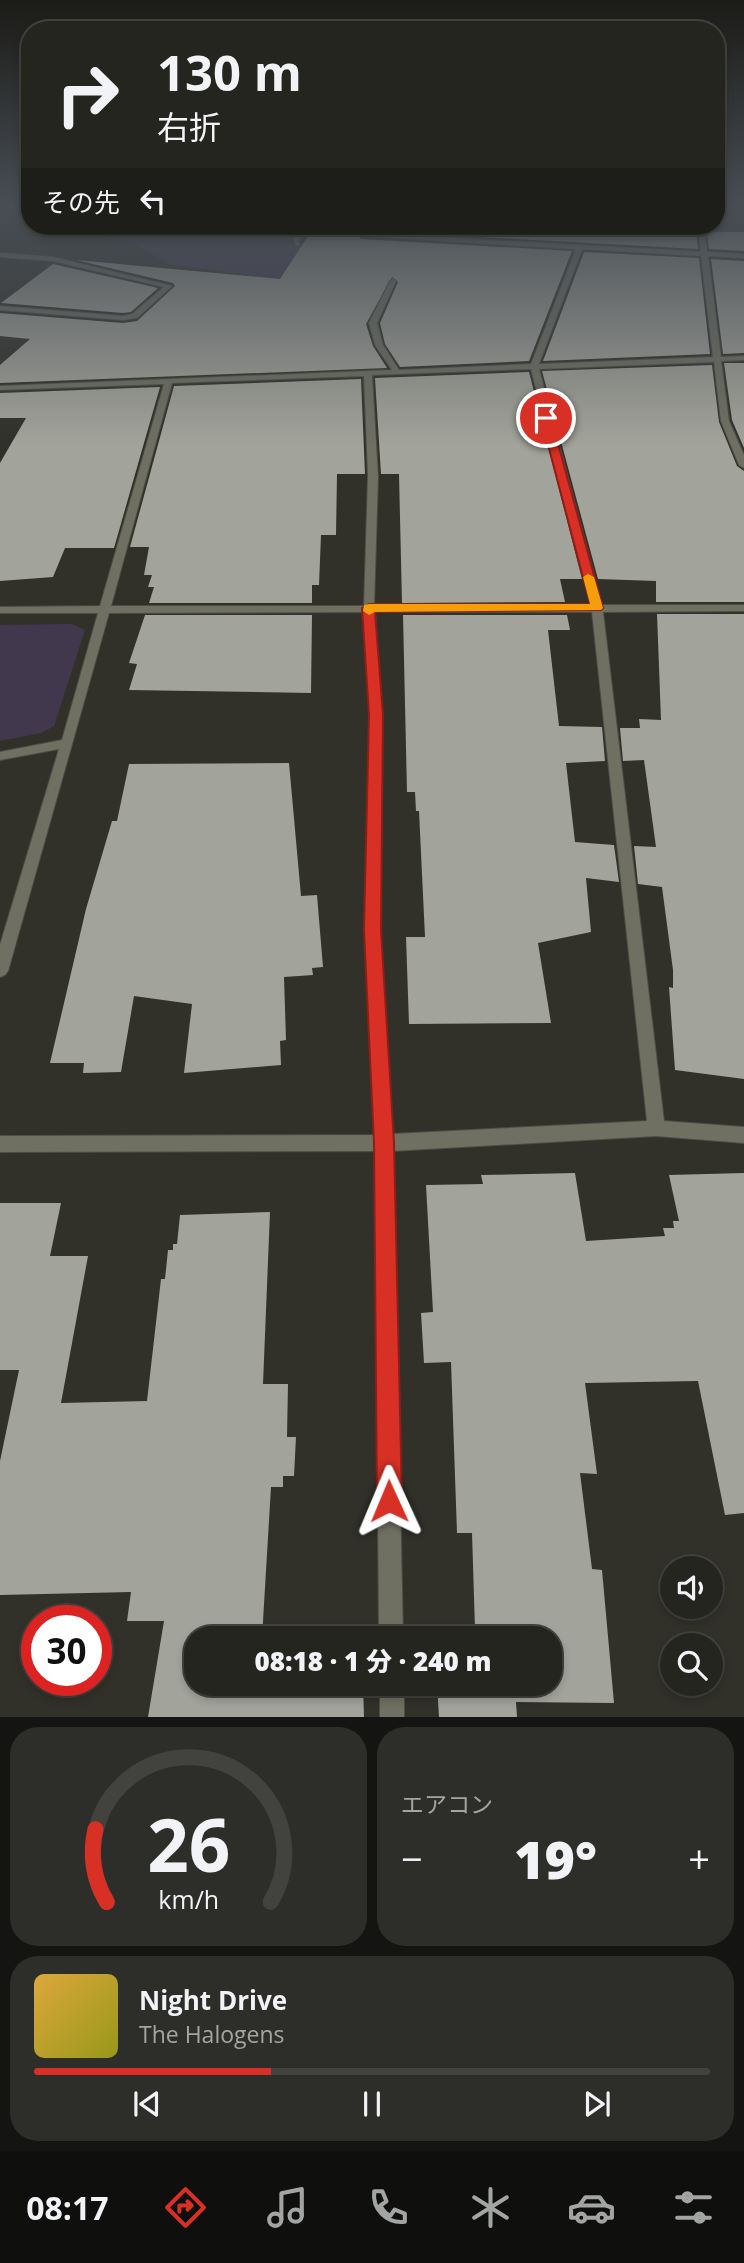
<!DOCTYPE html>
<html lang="ja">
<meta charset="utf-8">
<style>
body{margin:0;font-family:"Open Sans","Noto Sans JP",sans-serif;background:#2d2d29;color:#f1f3f6;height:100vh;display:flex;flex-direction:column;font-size:26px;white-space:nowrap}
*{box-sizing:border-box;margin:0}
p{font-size:23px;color:#a3a5a5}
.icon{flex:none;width:38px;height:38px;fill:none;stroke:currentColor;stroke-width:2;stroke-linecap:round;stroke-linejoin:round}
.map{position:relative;height:1717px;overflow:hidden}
.panel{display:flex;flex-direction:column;gap:10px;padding:10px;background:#141412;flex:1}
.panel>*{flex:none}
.banner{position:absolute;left:21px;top:21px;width:704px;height:214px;border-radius:28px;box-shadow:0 4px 10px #0003,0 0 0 2px #42423e;background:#252520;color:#f1f3f6;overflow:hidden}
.buttons{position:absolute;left:660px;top:1556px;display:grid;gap:14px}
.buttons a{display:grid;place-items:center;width:63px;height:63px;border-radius:50%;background:#252520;box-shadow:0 4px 10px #0003,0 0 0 2px #42423e;font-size:35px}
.speed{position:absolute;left:21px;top:1605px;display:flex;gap:14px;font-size:35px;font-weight:700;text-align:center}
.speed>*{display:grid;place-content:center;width:91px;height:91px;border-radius:50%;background:#252520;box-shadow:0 4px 10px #0003,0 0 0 2px #42423e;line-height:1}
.speed .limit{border:10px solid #d22;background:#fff;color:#111}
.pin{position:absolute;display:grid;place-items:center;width:60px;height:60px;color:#fff;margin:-30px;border:4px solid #fff;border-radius:50%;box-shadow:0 2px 7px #0007}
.me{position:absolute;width:77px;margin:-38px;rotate:359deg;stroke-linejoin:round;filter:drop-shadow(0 0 5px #0008)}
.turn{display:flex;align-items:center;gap:24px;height:147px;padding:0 21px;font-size:32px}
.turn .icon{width:91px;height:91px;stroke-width:2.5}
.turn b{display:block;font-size:49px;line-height:60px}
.then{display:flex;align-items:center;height:66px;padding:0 21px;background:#0003;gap:14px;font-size:26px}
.big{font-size:52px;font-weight:800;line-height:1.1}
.panel .tile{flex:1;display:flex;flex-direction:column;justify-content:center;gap:10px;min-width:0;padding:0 24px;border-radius:28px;background:#2d2d29}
.panel .dial{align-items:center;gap:0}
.dial svg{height:182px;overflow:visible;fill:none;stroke:#42423e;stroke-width:7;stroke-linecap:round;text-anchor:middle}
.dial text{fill:#f1f3f6;stroke:none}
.song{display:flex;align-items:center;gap:21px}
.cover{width:84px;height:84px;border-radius:10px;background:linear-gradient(135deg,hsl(40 70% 55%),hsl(60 70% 35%))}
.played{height:7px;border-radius:4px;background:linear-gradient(90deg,#d93025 35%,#42423e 35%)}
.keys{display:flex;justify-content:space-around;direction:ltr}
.heat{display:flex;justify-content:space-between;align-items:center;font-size:38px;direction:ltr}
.panel .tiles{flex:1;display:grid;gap:10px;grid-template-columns:1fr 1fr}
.tile:last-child{grid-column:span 2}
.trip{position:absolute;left:184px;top:1626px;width:378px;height:70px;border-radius:28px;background:#252520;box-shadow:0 4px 10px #0003,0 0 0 2px #42423e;font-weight:800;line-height:70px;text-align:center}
.tab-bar{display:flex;height:112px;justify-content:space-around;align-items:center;background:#0f0f0d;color:#a3a5a5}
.tab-bar .icon{width:49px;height:49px}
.tab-bar .on{color:#d93025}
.tab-bar b{font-size:32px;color:#f1f3f6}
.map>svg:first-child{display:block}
.green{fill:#41384d}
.building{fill:#a2a39a}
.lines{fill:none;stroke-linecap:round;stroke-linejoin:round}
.street-casing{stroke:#4d4d46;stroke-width:2}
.street{fill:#6f7061;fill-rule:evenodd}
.route{fill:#d93025;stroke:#8d1f18;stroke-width:2}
.slow{fill:#f59e0b}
</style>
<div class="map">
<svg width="744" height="1717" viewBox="0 0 744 1717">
<rect width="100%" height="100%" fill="#31312a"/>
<!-- green -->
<path class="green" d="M80,226H306L290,242L299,246L304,262L299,278L250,292L248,275L168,264L135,243L69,231Z
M72,624L85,630L54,726L41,733L0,741V625Z"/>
<!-- building -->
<path class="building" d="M326,226H362L359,235L361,239L572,251L529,361L400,367L385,344L380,323L398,282L392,277L366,324L373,346L387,368L0,383V365L30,339L0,336V313L123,323L137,321L175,286L173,283L76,260L280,279L308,236L321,234Z
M374,226H629L631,229L696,231L698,249L371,231Z
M707,232H744V251L709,249Z
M584,252L699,258L710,354L543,361Z
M711,259L744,261V353L723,354Z
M53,264L158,288L131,312L123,313L1,303Z
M724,363H744V448L732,420Z
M712,365L719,422L737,466L744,471V602H656V581L598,579L542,371Z
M529,372L582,579H560L565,602L402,603L399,474H381L375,378Z
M361,379L365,474H337L336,535H321L319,585H312V603H149L154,587H148L152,575H144L149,547H130L174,386Z
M160,387L114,548H65L53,577L0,581V463L26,418H0V393Z
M657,614H744V1079L675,1070L669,987L673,988V970L662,887L638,884L634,846L656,847L644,760L623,761L620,728H640L639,719L661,720Z
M145,615H312L311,693L129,690L137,664L129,663Z
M403,615H567L570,630H548L559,726L602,727L605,761L566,763L575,842L614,845L619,882L586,878L591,932L538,943L551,1023L409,1024L406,937H425L419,811H416L415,792H407Z
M289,763L301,896L317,895L323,967L312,968L313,975L284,977L286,1040L280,1041L281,1065L184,1073L192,1004L134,996L121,1072L83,1073L84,1063H50L86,909L112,821H117L129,764Z
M575,1173L586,1241L665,1236L663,1228H674L673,1221H679L669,1175L744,1173V1513L725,1515L698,1381L585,1383L597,1474L580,1473L592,1569L602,1570L614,1703L516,1702L517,1717H439L437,1684H550V1638H434V1630L475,1629L472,1533H457L451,1362L424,1363L421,1313L433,1312L426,1185L483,1184L481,1175Z
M0,1203H61L50,1256H88L61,1403L147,1401L161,1279H165L168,1250H173V1244H177L180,1215L270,1212L263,1384H288L287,1437H296L294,1476H283V1487H271L262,1638H196V1684H363L364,1717H148L164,1621H127L131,1592L0,1595V1461L19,1370H0Z"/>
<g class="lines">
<!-- street casing -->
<g class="street-casing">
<path id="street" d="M310,226H317L298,240L300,245H296L293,239Z
M365,226H371L367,233L701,252L698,226H704L707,252L744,254V258L708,256L721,357L744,356V360L721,361L729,421L744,455V468L739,465L721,421L714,362L539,369L602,605H744V611L603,612L664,1121L744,1127V1143L656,1136L393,1151L403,1638H379L375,1151L0,1152V1136L375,1135L365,930L370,715L364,612L109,613L8,971L5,975L0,977V945L59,749L0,760V752L62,740L98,613H0V607L100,606L164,384L0,390V386L392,370L375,345L369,323L390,281L393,279L396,281L377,323L383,345L399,370L531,364L576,249L361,236ZM582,249L701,256L713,357L539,364ZM531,369L591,605L374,606L378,476L372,375ZM364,376L368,476L364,606H111L172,383ZM375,612H592L647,1121L392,1134L379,930L382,715Z
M0,253L53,257L172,286L137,318L123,320L0,310V306L123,316L132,314L164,287L53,261L0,257Z
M380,1684H404V1717H380Z"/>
</g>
<!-- street -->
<use href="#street" class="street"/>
</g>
<!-- sky -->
<linearGradient id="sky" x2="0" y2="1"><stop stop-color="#1b1b17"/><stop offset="0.46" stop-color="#484e55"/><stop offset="1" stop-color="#484e55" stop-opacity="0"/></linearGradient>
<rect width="744" height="445" fill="url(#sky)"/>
<!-- route -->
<path class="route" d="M546,415L551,418L603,608L601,610L375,612L383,715L381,930L394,1143L402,1501L398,1510L389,1513L380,1510L377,1501L374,1143L364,930L369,715L362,608L369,604H590L541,418Z"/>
<!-- slow -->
<path class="slow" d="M588,574L594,577L603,608L601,610L375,612L369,615L363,611L364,605L369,604H590L583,577Z"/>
</svg>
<div class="buttons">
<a><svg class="icon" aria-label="sound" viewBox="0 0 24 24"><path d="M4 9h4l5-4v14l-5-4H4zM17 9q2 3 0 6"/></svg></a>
<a><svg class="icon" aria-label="search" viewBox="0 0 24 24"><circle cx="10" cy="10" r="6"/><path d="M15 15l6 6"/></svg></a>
</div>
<div class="speed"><div class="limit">30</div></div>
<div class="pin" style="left:546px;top:418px;background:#d93025"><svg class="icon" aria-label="arrive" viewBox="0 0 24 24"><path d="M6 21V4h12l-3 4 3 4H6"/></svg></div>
<svg class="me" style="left:389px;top:1501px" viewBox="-20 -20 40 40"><path d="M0-17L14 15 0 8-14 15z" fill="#d93025" stroke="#fff" stroke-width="4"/></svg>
<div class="trip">08:18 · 1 分 · 240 m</div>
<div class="banner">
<div class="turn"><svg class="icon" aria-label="right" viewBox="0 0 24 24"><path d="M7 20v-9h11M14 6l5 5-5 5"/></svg><div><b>130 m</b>右折</div></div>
<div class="then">その先<svg class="icon" aria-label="left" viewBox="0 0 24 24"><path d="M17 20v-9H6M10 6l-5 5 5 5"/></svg></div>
</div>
</div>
<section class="panel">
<div class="tiles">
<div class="tile dial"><svg viewBox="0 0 100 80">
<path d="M14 69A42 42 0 1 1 86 69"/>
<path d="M14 69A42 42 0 0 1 9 37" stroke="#d93025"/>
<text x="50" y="56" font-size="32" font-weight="700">26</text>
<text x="50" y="72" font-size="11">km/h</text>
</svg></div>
<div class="tile"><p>エアコン</p>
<div class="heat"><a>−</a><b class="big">19°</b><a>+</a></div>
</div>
<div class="tile">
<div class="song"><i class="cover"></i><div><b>Night Drive</b><p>The Halogens</p></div></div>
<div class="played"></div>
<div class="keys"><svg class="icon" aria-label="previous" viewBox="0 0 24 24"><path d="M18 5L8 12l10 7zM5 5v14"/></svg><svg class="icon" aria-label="pause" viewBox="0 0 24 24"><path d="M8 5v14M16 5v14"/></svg><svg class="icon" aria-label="next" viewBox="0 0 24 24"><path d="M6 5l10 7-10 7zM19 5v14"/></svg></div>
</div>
</div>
</section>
<nav class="tab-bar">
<b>08:17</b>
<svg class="icon on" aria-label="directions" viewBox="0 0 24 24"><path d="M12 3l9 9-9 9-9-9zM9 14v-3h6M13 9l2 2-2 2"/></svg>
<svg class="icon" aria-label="music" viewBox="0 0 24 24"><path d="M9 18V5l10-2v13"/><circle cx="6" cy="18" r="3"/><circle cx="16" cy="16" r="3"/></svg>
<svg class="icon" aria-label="phone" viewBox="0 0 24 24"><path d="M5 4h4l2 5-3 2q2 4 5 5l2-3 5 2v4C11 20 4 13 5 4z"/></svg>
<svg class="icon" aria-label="climate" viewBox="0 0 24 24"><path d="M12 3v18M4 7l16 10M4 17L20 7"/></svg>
<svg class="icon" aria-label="car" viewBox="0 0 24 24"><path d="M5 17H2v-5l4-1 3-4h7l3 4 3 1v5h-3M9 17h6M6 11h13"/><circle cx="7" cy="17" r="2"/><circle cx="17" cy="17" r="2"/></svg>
<svg class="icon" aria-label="filters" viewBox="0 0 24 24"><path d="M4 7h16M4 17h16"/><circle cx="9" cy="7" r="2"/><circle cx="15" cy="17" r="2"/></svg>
</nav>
